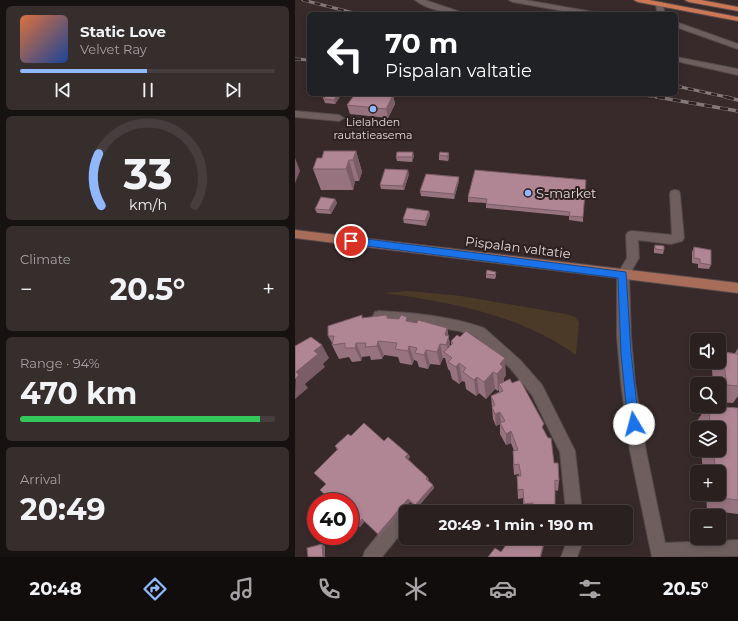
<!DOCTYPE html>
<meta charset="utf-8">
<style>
body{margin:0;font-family:Montserrat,sans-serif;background:#362d2d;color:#f1f3f6;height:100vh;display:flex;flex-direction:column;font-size:15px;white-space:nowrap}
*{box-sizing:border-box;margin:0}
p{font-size:13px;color:#a5a3a5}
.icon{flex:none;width:22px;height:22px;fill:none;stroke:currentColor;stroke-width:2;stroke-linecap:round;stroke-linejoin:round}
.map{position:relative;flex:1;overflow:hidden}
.panel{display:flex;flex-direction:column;gap:6px;padding:6px;background:#171212;width:295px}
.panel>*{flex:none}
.hud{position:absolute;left:12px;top:12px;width:371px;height:84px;border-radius:6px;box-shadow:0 2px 6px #0003,0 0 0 1px #463e3e;background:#202124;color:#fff;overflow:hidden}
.buttons{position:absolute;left:395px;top:333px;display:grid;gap:8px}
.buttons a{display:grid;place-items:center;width:36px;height:36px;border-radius:6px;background:#2a2020;box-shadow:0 2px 6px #0003,0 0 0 1px #463e3e;font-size:20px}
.speed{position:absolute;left:12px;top:493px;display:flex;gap:8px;font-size:20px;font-weight:700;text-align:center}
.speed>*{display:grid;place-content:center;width:52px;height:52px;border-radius:50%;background:#2a2020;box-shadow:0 2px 6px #0003,0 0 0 1px #463e3e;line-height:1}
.speed .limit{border:6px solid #d22;background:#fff;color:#111}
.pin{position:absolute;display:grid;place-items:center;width:34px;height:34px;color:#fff;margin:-17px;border:2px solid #fff;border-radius:50%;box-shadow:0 1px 4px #0007}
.me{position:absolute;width:44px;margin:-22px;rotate:352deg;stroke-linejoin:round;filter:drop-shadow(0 0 3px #0008)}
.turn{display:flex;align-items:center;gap:14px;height:84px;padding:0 12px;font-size:18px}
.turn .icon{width:52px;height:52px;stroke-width:2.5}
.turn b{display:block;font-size:28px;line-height:34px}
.big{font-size:30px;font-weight:700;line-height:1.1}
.panel .widget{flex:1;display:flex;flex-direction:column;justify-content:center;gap:6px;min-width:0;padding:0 14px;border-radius:6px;background:#362d2d}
.panel .dial{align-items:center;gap:0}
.dial svg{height:104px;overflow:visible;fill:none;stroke:#463e3e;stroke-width:7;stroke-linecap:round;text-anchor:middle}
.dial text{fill:#f1f3f6;stroke:none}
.song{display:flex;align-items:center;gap:12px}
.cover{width:48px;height:48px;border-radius:6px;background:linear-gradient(135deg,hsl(20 70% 55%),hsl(220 70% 35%))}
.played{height:4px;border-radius:2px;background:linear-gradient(90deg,#90b8fd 50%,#463e3e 50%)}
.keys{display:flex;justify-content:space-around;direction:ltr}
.heat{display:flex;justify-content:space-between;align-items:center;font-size:22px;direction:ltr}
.charge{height:6px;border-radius:3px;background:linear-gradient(90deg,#34c759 94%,#463e3e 0)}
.trip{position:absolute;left:104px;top:505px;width:234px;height:40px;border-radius:6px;background:#2a2020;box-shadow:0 2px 6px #0003,0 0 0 1px #463e3e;font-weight:700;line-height:40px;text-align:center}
.tabs{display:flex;height:64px;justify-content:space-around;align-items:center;background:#110d0d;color:#a5a3a5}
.tabs .icon{width:28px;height:28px}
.tabs .current{color:#90b8fd}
.tabs b{font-size:18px;color:#f1f3f6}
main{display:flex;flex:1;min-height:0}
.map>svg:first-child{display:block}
.green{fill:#4c3a28}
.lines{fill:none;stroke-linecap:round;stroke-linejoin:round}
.minor-casing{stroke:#55494a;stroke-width:2}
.major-casing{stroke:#55494a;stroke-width:2}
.highway-casing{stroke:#55494a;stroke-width:2}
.minor{fill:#6e5e5e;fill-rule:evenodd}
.major{fill:#a86d58;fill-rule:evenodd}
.highway{fill:#ce7754;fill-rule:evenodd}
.rail-far1-casing{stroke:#847878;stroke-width:3}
.rail-casing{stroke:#847878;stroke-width:3.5}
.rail-far1{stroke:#2e2020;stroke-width:2;stroke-dasharray:6;stroke-linecap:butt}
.rail{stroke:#2e2020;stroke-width:2.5;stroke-dasharray:8;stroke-linecap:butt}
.wall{fill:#97727f}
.shaded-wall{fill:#7b5d68}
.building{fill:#b08594;stroke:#7b5d68}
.route{fill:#1a73e8;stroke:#114b97}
.poi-dot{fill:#90b8fd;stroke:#2e2020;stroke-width:1.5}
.labels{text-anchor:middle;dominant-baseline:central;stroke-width:4;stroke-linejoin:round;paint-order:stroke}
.far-poi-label{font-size:11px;fill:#e0d7d6;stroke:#2e2020}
.poi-label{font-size:13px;fill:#e0d7d6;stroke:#2e2020;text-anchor:start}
.street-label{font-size:13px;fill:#e0d7d6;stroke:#2e2020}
</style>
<main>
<section class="panel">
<div class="widget">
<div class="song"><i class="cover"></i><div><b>Static Love</b><p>Velvet Ray</p></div></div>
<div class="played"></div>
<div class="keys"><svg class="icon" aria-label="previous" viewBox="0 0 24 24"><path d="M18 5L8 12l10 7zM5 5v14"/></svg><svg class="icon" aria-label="pause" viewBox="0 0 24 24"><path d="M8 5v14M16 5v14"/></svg><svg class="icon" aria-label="next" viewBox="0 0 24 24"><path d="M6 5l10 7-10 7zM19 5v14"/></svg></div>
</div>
<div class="widget dial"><svg viewBox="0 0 100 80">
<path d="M14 69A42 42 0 1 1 86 69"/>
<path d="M14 69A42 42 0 0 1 12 29" stroke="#90b8fd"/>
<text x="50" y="56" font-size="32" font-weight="700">33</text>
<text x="50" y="72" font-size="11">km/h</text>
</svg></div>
<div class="widget"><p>Climate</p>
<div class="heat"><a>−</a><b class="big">20.5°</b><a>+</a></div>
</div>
<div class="widget"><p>Range · 94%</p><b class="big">470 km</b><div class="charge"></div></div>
<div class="widget"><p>Arrival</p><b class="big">20:49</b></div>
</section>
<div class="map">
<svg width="443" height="557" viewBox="0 0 443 557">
<rect width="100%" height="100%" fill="#382a2a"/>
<!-- green -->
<path class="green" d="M114,291L166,296L271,314L280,317L284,322L281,355C225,315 156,302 89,293Z"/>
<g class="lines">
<!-- minor casing -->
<g class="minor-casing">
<path id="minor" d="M120,0H130L171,14C156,14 132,10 120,0Z
M214,0H230L298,12L302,14H285L218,2Z
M361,2H367L370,14H362Z
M381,22L443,44V49L381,27Z
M381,57L443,69V75L381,61Z
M0,111L44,115L49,118L44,121L0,117Z
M380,190L384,191L385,194L389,238L387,241L376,244L343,240L344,258L334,275L336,337L340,383L351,451L370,543L443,540V556L357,557L335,451L326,383L322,337V275L332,258L331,235L333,232L337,231L377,235L375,194L376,191Z
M84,311C119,313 155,316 189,328L225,360L247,385L280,451L287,512H271L265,452L237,395L215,368L180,336L164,331L117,323L84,321L80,320L78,316L80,312Z
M111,506L117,508L118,512H111V527L87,557H68L70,551L105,508Z
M271,538H287V544L282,557H266L271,544Z"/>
</g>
<!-- major casing -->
<g class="major-casing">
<path id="major" d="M0,230L443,283V293L0,238Z"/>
</g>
<!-- highway casing -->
<g class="highway-casing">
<path id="highway" d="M339,0H354L443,17V21L343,2Z
M390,0H406L443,7V11L394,2Z"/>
</g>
<!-- minor -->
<use href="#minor" class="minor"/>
<!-- major -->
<use href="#major" class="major"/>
<!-- highway -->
<use href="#highway" class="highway"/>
<!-- rail-far1 casing -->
<g class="rail-far1-casing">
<path id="rail-far1" d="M8,0L63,14
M0,59L14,60
M381,86L436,98
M342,94L368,98"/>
</g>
<!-- rail casing -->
<g class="rail-casing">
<path id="rail" d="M362,97L443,111
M431,97L443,100"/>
</g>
<!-- rail-far1 -->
<use href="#rail-far1" class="rail-far1"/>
<!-- rail -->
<use href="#rail" class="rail"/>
</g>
<!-- wall -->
<path class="wall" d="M28,94H46V95L40,104L30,103L27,95Z
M98,95L100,104L93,118L55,114L52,105Z
M61,151L67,172L64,181H60L58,190H26L18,169L27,158Z
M154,153V158L153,161L144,160V155Z
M119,156L117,162L102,161L101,157Z
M180,170L288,217V222L274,220V216L191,208V203L173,202V197Z
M114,174L109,190L86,189L85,185Z
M164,177V181L159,199L126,196L125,191Z
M40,199L42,203L36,214L22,213L20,209Z
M134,211L135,215L131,226L109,223L108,219Z
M360,245L369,250L368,254L359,253V249Z
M399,247L416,265L414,269L403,268V264L397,263V252Z
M201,272V276L200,279L191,278V274Z
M68,318H93L152,328L155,345H156V341L211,375L209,378V382L217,383L249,430L264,481L263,491L260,490V507L259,512H228V498L223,499L222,476H224V474L219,475L218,462V451H219L216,443L211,445L205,434V424L201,426L198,419L196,396L204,392V389L203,391L200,389L191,399L184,393L181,396L171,389L170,382L167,381L164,384L157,379L155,371L153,369L150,358H148L145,365L135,364L133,369L124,367L122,361L119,360L117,365L105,363L103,357L89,355L87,359L76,360L75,356L67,357L66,361L57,362L54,357L44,359L37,345V343L33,336Z
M443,348V396L438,403L424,402V384H418L417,370L421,362H424V358L427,352L440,353Z
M412,406L443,408V514L412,510L411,494H424V472H408L406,450H424V428H403L402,421Z
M56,436L89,441L113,454L115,457L113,459L134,479L133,480L138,485L139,488L122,508L115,502L84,536L70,521L65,527L55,517V502L44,497L39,502H37L25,490L31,484L42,450L40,446Z
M25,536H33L32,538Z"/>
<!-- shaded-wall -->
<path class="shaded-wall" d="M43,94H46V95L40,104L39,100Z
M98,95L100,104L93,118L91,109Z
M61,151L67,172L64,181L58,160Z
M118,152L119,156L117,162V157Z
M154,153V158L153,161L152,156Z
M0,158L5,171L0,183Z
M54,160L60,181L58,190L51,169Z
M113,170L114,174L109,190L108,186Z
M164,177V181L159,199V194Z
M40,199L42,203L36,214L34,210Z
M134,211L135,215L131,226L130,221Z
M152,328L156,350L153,355L150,335Z
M83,341L89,355L87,359L82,346Z
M61,343L67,357L66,361L60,348Z
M145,344L148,358L145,365L142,352Z
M27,345L34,358L28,364L30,367L10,384L13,388L0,399L1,372L19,351Z
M114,346L119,360L117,365L113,351Z
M131,350L135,364L133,369L129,355Z
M210,358L211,375L209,378V384H204V389L203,391L202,374L205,364Z
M164,363L167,381L164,384L161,367Z
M198,372L200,389L191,399L189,382Z
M182,377L184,393L181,396L179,380Z
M205,412L206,424L205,423V424L201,426L200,414Z
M216,431V443L211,445V434Z
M113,454L115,457L112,460L110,457Z
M138,485L139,488L122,508L120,505Z
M41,494L44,497L39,502H37L36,500Z
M113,499L115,502L84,536L83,534Z
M67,519L70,521L65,527L63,525Z
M250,538H251L246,557H245Z
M27,544L30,546V557H28Z"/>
<!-- building -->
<path class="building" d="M28,94H43L39,100L28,99L31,96L27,95Z
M60,94H85L98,95L91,109L52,105Z
M29,151H61L58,160H54L51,169H18L22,158H27Z
M102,152H118L117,157H101Z
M145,152L154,153L152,156L144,155Z
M90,169L113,170L108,186L85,185Z
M180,170L291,180L288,217L274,216L275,212L191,204L192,199L173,197Z
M131,174L164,177L159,194L125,191Z
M26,197L40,199L34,210L20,209Z
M112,208L134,211L130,221L108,219Z
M360,245L369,246V250L360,249Z
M399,247L416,250V265L405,263V259L399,258Z
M192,270L201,272L200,275L191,274Z
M67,315V318L92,315V318L104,319L106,315L112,317L111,321L122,323L123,320L152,328L150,335L154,336L151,345L145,344L142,352L131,350L129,355L120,353L122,348L114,346L113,351L100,349L102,343L83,341L82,346L70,347L71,343H61L60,348H50V343L37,345L39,336H33V326Z
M171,331L210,358L205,364L208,367L202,374L198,372L189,382L182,377L179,380L168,372L171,368L164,363L161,367L153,362L157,358L149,352L158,343L156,341L162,335L165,337Z
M16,337L27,345L19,351L23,354L1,372L4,375L0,379V346Z
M427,352L443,354V386L432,385Z
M215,379L217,383L225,380L249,424L247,427L253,438H256L259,463H263L264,481L260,480V507H238V503L229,504L228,489L223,490L222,476H226L224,464L219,465L218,451L223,450L216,431L211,434L205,423L210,421L205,412L200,414L197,407L200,405L196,396L208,391L204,384Z
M413,406L443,408V500L425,498L424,493V472H421L418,450H424V428H416Z
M69,423L89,441L93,437L113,454L110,457L132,477L131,479L138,485L120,505L113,499L83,534L67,519L63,525L55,517V502H49L41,494L36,500L25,490L31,484L19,473L43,449L40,446L53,434L56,436Z
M21,523V534L17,532Z
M216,538H250L245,557H193L200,548L206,552Z
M27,544L28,557H13L12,548Z"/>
<!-- route -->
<path class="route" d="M56,237L331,272L336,353L344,424L343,428L339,429L335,428L333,424L326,353L323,278L56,244L52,241Z"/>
<!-- markers -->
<g class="poi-dot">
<circle cx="78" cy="109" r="4"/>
<circle cx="233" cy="193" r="4"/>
</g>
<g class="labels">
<!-- far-poi labels -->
<g class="far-poi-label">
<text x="78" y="122">Lielahden<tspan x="78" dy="13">rautatieasema</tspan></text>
</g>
<!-- poi labels -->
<g class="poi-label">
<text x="241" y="193">S-market</text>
</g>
<!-- street labels -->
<g class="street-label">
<text transform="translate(223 247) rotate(7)">Pispalan valtatie</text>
</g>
</g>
</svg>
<div class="buttons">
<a><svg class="icon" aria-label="sound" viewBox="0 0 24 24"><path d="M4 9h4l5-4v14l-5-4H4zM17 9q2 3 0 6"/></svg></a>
<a><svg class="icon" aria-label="search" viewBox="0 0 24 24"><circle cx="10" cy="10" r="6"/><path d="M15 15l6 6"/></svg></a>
<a><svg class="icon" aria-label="layers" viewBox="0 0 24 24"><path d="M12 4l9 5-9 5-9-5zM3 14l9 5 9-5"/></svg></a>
<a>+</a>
<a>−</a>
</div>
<div class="speed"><div class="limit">40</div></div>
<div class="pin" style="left:56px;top:241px;background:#d93025"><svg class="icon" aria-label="arrive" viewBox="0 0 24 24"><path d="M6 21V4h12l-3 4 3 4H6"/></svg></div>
<svg class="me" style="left:339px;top:424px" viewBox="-20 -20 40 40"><circle r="19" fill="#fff"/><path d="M0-13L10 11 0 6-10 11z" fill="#1a73e8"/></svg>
<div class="trip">20:49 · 1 min · 190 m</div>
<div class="hud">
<div class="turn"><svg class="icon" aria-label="left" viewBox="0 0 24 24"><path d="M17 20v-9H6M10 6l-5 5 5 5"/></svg><div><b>70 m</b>Pispalan valtatie</div></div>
</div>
</div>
</main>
<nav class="tabs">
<b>20:48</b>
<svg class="icon current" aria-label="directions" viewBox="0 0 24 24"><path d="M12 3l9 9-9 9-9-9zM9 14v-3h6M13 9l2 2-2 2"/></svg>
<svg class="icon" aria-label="music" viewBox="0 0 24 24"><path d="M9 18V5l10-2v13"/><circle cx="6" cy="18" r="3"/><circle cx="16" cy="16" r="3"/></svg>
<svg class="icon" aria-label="phone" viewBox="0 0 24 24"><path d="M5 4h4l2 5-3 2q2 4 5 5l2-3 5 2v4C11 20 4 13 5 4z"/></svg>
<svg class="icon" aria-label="climate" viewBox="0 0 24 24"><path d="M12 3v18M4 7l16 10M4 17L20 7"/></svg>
<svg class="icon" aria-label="car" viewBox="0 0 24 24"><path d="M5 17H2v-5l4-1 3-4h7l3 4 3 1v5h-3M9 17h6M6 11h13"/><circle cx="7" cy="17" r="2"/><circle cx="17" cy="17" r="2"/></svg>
<svg class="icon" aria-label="filters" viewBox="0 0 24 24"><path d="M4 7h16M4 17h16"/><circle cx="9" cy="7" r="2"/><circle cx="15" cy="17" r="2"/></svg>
<b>20.5°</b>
</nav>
